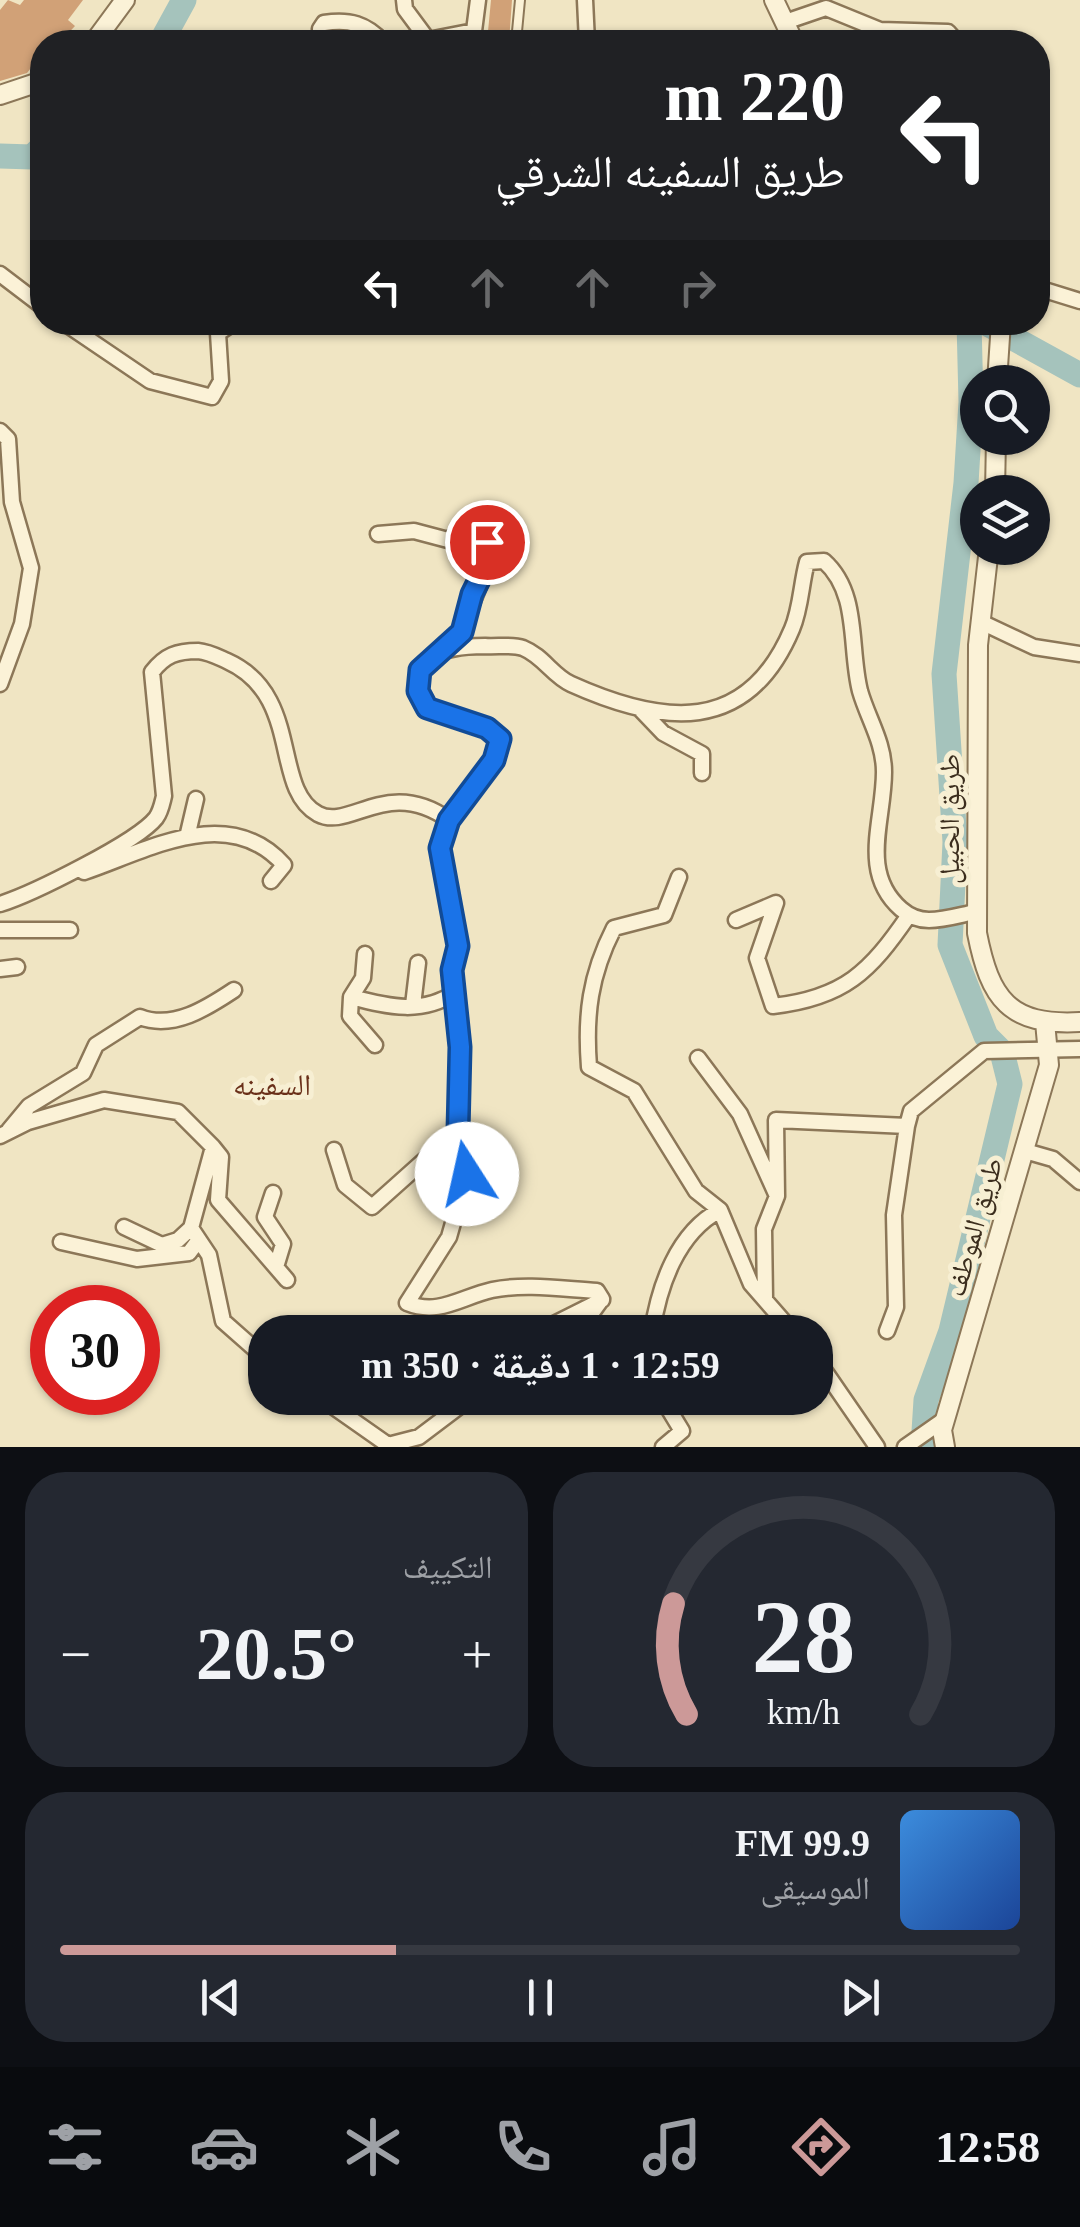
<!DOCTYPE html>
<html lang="ar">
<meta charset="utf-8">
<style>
body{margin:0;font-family:"Times New Roman","Noto Naskh Arabic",serif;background:#242831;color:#f1f3f6;direction:rtl;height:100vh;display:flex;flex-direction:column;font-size:38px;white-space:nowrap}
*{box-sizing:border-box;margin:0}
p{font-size:32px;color:#9ea1a6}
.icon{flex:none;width:55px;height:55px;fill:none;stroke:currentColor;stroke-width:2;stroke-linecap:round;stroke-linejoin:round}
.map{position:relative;height:1447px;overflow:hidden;direction:ltr}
.drawer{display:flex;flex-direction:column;gap:25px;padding:25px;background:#0d0f14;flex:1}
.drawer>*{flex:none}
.guide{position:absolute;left:30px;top:30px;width:1020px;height:305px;border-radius:40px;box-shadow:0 2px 8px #0004;direction:rtl;background:#202124;color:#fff;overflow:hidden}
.tools{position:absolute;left:960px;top:365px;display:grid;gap:20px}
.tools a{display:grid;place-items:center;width:90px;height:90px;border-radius:50%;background:#171b24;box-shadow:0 2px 8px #0004;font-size:50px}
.speed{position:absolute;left:30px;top:1285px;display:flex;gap:20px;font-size:50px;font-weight:700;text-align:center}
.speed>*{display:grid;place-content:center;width:130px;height:130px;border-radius:50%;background:#171b24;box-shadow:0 2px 8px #0004;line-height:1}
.speed .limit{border:15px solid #d22;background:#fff;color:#111}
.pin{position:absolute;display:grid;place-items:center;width:85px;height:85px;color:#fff;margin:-42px;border:5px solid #fff;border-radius:50%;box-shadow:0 2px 10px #0007}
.me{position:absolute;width:110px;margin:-55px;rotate:350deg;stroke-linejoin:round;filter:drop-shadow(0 0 8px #0008)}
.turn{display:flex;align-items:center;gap:35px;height:210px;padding:0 40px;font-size:45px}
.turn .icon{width:130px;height:130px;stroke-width:2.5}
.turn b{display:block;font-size:70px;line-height:85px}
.lanes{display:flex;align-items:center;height:95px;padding:0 40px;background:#0003;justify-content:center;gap:50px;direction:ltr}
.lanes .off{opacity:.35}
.big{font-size:75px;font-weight:800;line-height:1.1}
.drawer .widget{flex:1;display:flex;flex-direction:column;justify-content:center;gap:15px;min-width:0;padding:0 35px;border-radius:40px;background:#242831}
.drawer .dial{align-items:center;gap:0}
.dial svg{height:260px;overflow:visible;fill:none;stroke:#363941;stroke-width:7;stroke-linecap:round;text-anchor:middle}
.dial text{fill:#f1f3f6;stroke:none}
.song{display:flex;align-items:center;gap:30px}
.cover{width:120px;height:120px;border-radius:15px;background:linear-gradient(135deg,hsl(210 70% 55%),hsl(220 70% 35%))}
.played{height:10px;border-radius:5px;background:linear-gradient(90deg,#cc9998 35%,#363941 35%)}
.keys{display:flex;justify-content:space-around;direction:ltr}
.heat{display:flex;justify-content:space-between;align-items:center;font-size:55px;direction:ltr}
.drawer .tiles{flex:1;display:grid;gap:25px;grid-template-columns:1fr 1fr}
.widget:last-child{grid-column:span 2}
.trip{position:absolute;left:248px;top:1315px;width:585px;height:100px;border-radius:40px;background:#171b24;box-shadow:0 2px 8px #0004;font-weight:800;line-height:100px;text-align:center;direction:rtl}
.tab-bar{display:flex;height:160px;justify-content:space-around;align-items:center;background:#090b0e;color:#9ea1a6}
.tab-bar .icon{width:70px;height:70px}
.tab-bar .current{color:#cc9998}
.tab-bar b{font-size:45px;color:#f1f3f6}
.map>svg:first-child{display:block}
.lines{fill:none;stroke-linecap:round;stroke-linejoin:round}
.river{stroke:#a5c3bc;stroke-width:25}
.building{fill:#d1a177}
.service-casing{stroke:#8c7758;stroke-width:12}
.minor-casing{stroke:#8c7758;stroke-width:19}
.tertiary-casing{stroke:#8c7758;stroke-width:22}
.service{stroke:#fbf2d7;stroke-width:8}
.minor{stroke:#fbf2d7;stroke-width:14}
.tertiary{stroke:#fbf2d7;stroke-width:18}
.route-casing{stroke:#114b97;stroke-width:25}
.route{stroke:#1a73e8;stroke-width:18}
.labels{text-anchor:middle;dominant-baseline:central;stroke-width:10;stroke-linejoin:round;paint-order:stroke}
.street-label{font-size:28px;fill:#3b2d1d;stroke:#f7efd3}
.neighbourhood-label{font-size:30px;fill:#6a301a;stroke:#f7efd3}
</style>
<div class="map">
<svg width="1080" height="1447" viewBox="0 0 1080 1447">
<rect width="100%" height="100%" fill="#f0e5c3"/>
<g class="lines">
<!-- river -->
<path class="river" d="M161,42L184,0
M0,156L32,157L42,147
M984,322L1080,375
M923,1447L926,1400L951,1331L1010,1084L1002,1052L986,1036L950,945L955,842L944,674L966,483L971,402L969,322"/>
</g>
<!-- building -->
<path class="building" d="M8,0L20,5L24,0H83L68,20L75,26L60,42H42V54L27,73L0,81V10Z
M491,0H512L509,42H487Z"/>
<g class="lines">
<!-- service casing -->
<g class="service-casing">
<path id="service" d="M516,42L520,0"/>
</g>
<!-- minor casing -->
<g class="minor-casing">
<path id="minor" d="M404,0L405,9L428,40L474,31L478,0
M585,0L587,42
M785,22L826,8L880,30L948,32L957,42
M324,42L320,29L324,23C350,19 366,24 383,42
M0,274L42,306
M1038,288L1080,301
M63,322L150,381L212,397L221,381L218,333L235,322
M0,431L8,439L12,502L31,568L22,624L0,684
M378,534L414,531L448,540L464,530L480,528L490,558C482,579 463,630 451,645
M981,622L1034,647L1080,654
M641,710L663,733L702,754V773
M188,833L196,799
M84,872C147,851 228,802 284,865L271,881
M679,877L664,915L614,928C590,975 585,1015 589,1067L634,1091L696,1191L720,1210L751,1284L793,1332
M0,904C32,894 137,842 156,818C161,811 162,804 164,796L152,672C165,655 177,651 198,651C209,652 218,657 227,661C303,695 271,789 318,814C350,831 387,776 449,820
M736,920L776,903L757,958L773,1006C844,998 870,972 909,915
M0,930H70
M0,969L17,967
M351,997L363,978L365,954
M413,1005L418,963
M375,1045L350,1016L351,997C390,1007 422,1015 456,992
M698,1058L740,1114L777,1196L764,1229L765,1299
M907,1126L911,1111L984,1051L1080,1049
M9,1130L29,1106L83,1073L96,1045L140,1017C173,1030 207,1008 234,990
M0,1136L28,1122L104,1100L178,1112L213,1147L191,1228L209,1255L223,1321L265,1358
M213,1147L221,1157L218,1200L287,1280
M334,1150L345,1185L372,1207L457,1131
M1025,1151L1053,1159L1080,1182
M273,1193L265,1217L283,1244L276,1267
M777,1196L776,1120L907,1126L894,1215L896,1307L887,1331
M124,1227L162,1245L178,1240L191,1228
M61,1242L137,1259L189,1253L198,1241
M550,1326L602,1300
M578,1332L602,1299L597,1291C563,1289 525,1283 492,1290C461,1297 439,1316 407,1303L449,1237L467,1174L457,1131L460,1047L452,970L457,947L440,849L449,820L494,760L500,739L487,728L427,708C401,656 444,646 485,646C497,647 512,644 523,648C543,656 553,676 571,684C662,725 747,736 792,629C801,608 801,584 807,562L824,561C860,593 849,648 860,691C868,719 884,742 884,772C884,821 859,872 901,909C909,916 919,920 929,920C944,920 960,915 975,912
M652,1332C659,1286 677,1233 720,1210
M815,1357L877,1447
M321,1398L388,1445L419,1437L464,1403L505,1402L511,1398
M662,1398L682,1431L663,1447
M905,1447L945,1419"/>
</g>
<!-- tertiary casing -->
<g class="tertiary-casing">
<path id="tertiary" d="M774,0L794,42
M94,42L125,0
M0,95L42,81
M997,382L1001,322
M995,492L996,438
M989,548L978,645L977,933C990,999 1009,1026 1080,1022
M945,1447L942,1430L1049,1065L1045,1022"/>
</g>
<!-- service -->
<use href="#service" class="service"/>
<!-- minor -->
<use href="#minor" class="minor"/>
<!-- tertiary -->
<use href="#tertiary" class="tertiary"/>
</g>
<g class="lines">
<!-- route casing -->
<g class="route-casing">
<path id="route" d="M467,1174L458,1131L460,1047L452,970L458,946L440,848L449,820L494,760L500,739L487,728L427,708L418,691L420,670L462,632L472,594L490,558L487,542"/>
</g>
<!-- route -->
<use href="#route" class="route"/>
</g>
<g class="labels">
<!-- street labels -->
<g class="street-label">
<text transform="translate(949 819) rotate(-90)">طريق الحبيل</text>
<text transform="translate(974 1227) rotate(-74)">طريق الموطف</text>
</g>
<!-- neighbourhood labels -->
<g class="neighbourhood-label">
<text x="272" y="1084">السفينه</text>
</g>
</g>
</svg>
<div class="tools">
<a><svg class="icon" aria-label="search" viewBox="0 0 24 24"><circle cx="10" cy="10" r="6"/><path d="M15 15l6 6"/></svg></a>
<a><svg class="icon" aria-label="layers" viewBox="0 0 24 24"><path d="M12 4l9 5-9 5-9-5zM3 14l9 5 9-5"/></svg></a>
</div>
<div class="speed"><div class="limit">30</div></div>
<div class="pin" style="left:487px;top:542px;background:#d93025"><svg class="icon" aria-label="arrive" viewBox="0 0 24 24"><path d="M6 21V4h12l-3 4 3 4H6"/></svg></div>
<svg class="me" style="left:467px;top:1174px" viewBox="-20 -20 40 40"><circle r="19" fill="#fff"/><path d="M0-13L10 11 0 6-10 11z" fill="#1a73e8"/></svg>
<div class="trip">12:59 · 1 دقيقة · 350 m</div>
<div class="guide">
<div class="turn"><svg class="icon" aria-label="left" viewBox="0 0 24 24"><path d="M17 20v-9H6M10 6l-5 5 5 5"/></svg><div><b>220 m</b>طريق السفينه الشرقي</div></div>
<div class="lanes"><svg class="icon" aria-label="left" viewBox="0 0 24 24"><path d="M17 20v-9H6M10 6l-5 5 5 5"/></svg><svg class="icon off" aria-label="ahead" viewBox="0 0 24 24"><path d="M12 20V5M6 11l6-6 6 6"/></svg><svg class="icon off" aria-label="ahead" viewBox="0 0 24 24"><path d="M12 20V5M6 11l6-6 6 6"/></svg><svg class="icon off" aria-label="right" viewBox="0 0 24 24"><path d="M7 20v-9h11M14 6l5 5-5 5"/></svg></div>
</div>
</div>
<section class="drawer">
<div class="tiles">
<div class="widget dial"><svg viewBox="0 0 100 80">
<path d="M14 69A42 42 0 1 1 86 69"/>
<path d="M14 69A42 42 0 0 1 10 35" stroke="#cc9998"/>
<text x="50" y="56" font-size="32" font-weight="700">28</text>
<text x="50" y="72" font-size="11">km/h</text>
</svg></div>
<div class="widget"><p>التكييف</p>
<div class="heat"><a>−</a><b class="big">20.5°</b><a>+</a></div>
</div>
<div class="widget">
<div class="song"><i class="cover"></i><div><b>99.9 FM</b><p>الموسيقى</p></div></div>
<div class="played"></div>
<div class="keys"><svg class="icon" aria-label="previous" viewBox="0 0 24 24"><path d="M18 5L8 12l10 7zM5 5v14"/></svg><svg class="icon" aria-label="pause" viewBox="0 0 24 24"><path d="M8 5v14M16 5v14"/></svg><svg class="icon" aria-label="next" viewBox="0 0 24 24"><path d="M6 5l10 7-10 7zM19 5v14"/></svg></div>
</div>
</div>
</section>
<nav class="tab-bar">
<b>12:58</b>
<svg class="icon current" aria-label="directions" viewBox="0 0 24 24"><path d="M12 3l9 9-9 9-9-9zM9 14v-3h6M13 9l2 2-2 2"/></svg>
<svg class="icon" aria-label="music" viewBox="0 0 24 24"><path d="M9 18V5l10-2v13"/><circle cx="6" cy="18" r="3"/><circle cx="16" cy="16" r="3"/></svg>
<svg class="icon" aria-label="phone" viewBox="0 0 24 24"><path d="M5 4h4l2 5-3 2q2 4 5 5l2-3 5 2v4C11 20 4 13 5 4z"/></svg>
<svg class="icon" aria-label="climate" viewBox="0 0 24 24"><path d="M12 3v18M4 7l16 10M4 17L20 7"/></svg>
<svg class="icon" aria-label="car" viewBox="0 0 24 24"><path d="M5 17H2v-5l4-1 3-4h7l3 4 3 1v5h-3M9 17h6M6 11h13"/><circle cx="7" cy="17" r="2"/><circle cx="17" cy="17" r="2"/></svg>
<svg class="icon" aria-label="filters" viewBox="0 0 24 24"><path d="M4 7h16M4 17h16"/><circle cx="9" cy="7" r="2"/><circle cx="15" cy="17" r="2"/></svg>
</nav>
